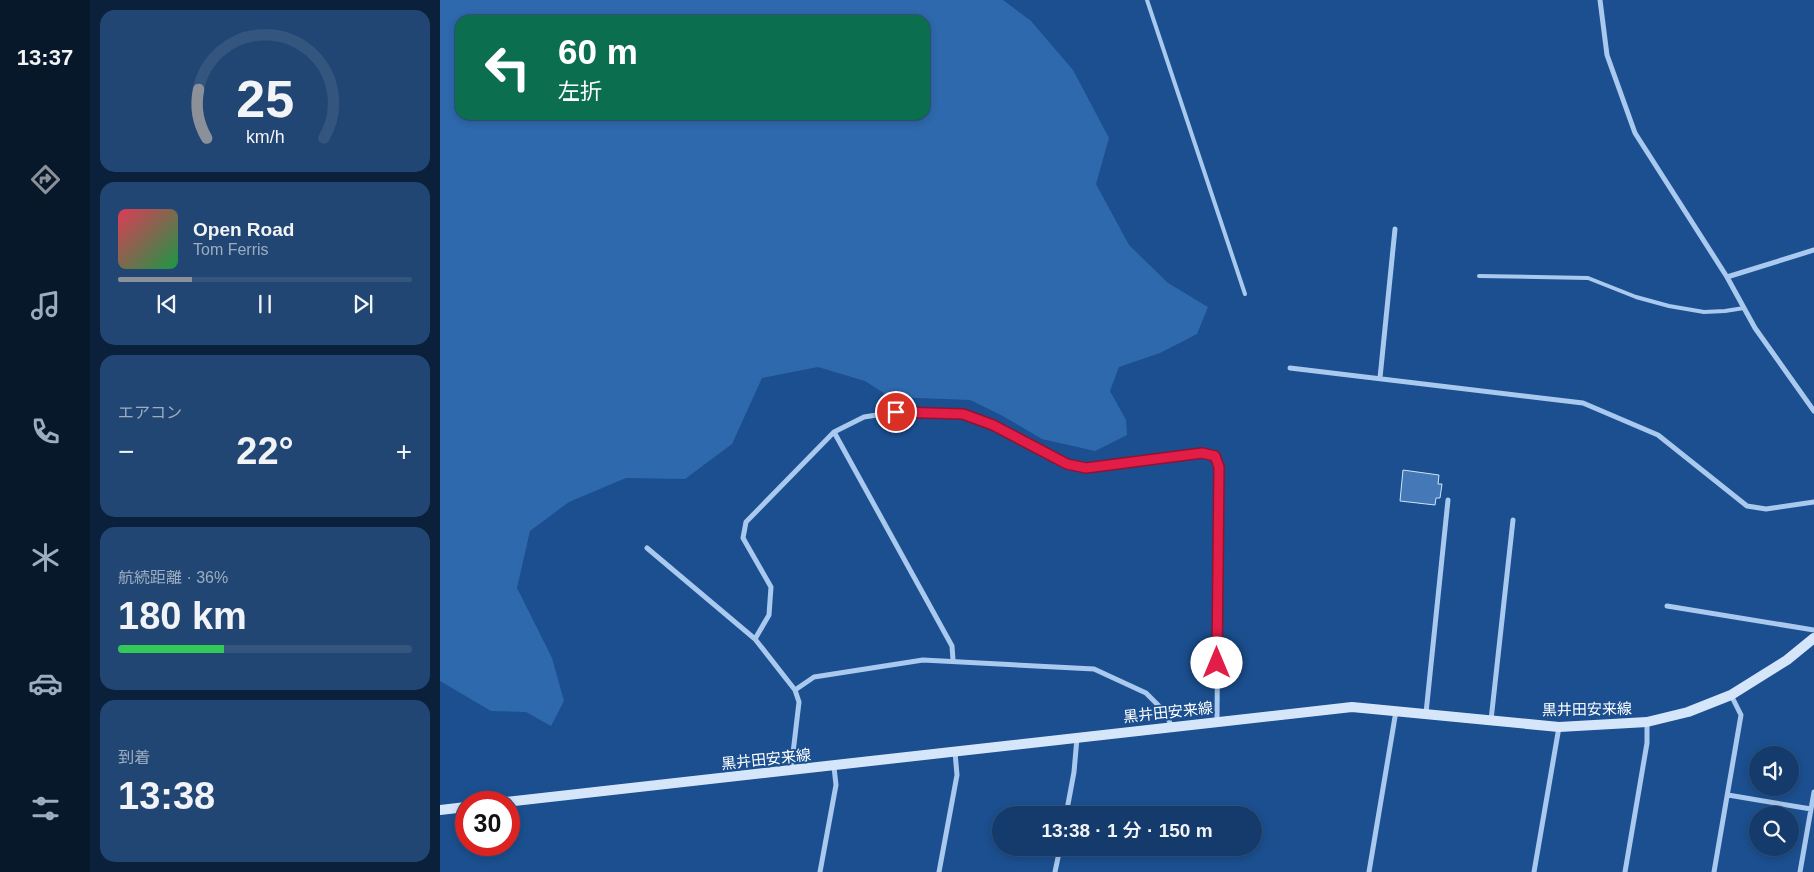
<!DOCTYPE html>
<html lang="ja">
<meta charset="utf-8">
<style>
body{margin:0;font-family:Helvetica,"Noto Sans JP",sans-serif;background:#214673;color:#f1f3f6;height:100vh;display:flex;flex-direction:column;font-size:19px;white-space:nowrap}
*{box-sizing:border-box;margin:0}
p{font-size:16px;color:#9dadc1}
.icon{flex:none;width:28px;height:28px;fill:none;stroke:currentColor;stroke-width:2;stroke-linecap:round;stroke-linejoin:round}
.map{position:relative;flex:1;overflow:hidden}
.panel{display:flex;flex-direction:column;gap:10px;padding:10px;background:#0b203b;width:350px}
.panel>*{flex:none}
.banner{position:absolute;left:15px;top:15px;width:475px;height:105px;border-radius:15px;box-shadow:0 2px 8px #0003,0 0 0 1px #33557e;background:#0b6e4f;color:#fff;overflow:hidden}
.controls{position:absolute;left:1309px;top:746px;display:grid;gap:10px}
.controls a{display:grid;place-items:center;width:50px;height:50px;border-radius:50%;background:#143b6b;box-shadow:0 2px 8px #0003,0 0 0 1px #33557e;font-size:25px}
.speed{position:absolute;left:15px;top:791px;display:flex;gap:10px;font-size:25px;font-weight:700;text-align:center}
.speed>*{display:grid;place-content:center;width:65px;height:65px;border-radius:50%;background:#143b6b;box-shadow:0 2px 8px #0003,0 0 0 1px #33557e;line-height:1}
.speed .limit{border:8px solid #d22;background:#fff;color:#111}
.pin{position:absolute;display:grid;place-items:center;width:42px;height:42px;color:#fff;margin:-21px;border:2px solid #fff;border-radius:50%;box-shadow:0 1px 5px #0007}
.me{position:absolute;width:55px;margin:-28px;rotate:0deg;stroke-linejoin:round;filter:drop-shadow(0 0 4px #0008)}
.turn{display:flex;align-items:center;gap:18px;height:105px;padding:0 20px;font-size:22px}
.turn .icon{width:65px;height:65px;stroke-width:2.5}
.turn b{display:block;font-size:35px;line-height:42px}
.big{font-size:38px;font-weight:600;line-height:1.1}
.panel .card{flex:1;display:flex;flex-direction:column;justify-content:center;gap:8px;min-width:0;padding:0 18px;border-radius:15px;background:#214673}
.panel .dial{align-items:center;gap:0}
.dial svg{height:130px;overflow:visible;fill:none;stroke:#33557e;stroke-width:7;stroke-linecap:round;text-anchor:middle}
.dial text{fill:#f1f3f6;stroke:none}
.song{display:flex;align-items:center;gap:15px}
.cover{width:60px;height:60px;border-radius:8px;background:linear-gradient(135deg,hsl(350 70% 55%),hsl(140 70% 35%))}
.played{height:5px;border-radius:2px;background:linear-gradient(90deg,#8c9099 25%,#33557e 25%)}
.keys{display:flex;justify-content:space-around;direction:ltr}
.heat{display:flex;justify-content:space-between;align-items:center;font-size:28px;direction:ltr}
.charge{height:8px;border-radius:4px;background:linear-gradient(90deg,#34c759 36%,#33557e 0)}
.trip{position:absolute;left:552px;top:806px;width:270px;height:50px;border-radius:25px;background:#143b6b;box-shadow:0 2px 8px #0003,0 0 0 1px #33557e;font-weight:600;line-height:50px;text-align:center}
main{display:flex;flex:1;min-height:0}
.tabs{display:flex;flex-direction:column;width:90px;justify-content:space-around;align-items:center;background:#08182b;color:#9dadc1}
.tabs .icon{width:35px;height:35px}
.tabs .on{color:#8c9099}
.tabs b{font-size:22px;color:#f1f3f6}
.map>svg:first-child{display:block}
.green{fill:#2e69ad;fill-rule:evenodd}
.building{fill:#4478b7;stroke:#cfe3fa}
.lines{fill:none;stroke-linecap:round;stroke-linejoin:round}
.lane{stroke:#a9c9ee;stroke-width:4}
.street{stroke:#a9c9ee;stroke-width:5}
.secondary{stroke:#d6e6fa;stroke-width:10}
.route-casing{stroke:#92132f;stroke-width:12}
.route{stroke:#e11d48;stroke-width:9}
.labels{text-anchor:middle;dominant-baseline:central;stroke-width:4;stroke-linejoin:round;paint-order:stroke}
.street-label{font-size:15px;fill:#fff;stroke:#1b4f8f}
</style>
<main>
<nav class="tabs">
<b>13:37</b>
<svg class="icon on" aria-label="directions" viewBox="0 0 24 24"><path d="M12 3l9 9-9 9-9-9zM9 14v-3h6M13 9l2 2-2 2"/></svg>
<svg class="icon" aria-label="music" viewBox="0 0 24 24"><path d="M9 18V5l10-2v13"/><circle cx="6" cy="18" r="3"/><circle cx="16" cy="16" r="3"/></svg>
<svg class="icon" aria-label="phone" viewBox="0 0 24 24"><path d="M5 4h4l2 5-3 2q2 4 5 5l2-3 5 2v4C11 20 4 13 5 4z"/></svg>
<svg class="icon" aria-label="climate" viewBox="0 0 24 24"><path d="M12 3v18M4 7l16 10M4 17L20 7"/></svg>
<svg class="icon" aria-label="car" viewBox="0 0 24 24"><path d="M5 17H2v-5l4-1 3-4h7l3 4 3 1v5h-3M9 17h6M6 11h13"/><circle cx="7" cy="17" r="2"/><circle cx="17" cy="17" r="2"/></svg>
<svg class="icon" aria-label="filters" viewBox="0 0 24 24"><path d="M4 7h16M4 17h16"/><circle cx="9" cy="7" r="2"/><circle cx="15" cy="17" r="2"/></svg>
</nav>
<section class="panel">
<div class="card dial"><svg viewBox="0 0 100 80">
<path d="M14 69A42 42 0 1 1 86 69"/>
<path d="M14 69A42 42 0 0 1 9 39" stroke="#8c9099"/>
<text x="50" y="56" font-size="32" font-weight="700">25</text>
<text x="50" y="72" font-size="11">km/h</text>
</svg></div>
<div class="card">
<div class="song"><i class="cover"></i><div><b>Open Road</b><p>Tom Ferris</p></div></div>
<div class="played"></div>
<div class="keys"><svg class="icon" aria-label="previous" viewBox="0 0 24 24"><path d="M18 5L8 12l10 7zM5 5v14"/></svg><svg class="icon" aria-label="pause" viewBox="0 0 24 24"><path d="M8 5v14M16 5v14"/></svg><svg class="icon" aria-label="next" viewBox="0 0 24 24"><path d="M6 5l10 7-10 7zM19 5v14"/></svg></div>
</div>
<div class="card"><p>エアコン</p>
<div class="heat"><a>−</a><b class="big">22°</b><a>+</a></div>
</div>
<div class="card"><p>航続距離 · 36%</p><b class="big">180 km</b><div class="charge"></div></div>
<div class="card"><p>到着</p><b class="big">13:38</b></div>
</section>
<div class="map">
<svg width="1374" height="872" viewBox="0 0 1374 872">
<rect width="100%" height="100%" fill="#1b4f8f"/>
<!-- green -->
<path class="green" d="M0,0H563L591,21L633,70L669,138L656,184L689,245L728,283L768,307L757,334L720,353L679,367L670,391L686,420L687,435L655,451L602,439L561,415L530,400L450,397L425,381L378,367L322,378L292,444L245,479L186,478L129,502L90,531L77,588L112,658L124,701L111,726L86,712L51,711L0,681ZM20,20H485V115H20Z"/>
<!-- building -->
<path class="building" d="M963,470L999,475L998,484H1002L1000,498H996L995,505L960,501Z"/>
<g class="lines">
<!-- lane -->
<path class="lane" d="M707,0L805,294
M1039,276L1148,278L1196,297L1229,306L1264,312L1285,311L1304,308"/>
<!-- street -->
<path class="street" d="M1160,0L1167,55L1195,133L1287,277L1315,328L1374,411
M1287,277L1374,250
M850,368L1143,403L1218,435L1307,506L1326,509L1374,502
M940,378L955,229
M394,432L512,646L513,660
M207,548L315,639L329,615L331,587L303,538L306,522L394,432L424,417L456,412L523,414L553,425L627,464L646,468L769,453L775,456L779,467L777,722
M1227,606L1374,630
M315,639L355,690L359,702L351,770
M355,690L374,677L483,660L654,669L706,693L725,712L732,727
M986,713L1008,500
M1051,720L1073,520
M1288,795L1371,809
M626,815L634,772L637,738
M380,872L396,785L394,767
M499,872L517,775L515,752
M615,872L620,848
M929,872L956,711
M1094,872L1119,727
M1185,872L1207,743V722
M1274,872L1301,715L1291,695
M1360,872L1374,792"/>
<!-- secondary -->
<path class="secondary" d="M65,802L912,707L1119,727L1207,722L1248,712L1291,695L1347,660L1374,638
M0,810L26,807"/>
</g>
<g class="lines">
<!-- route casing -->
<g class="route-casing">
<path id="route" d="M456,412L523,414L553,425L627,464L646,468L762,453L775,456L779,467L777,663"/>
</g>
<!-- route -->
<use href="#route" class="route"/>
</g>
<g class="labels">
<!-- street labels -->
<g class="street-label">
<text transform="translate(1147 709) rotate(-1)">黒井田安来線</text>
<text transform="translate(728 712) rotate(-6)">黒井田安来線</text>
<text transform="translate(326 759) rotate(-6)">黒井田安来線</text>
</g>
</g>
</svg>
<div class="controls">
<a><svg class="icon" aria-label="sound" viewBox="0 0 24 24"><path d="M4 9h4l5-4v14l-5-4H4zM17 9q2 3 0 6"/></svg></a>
<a><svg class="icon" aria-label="search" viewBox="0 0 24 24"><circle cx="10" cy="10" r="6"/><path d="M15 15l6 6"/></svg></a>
</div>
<div class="speed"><div class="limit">30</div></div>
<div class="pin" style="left:456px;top:412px;background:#d93025"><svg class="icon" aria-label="arrive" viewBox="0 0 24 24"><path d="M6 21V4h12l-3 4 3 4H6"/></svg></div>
<svg class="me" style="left:777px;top:663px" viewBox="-20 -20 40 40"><circle r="19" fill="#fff"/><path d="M0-13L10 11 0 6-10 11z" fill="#e11d48"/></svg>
<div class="trip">13:38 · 1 分 · 150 m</div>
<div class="banner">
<div class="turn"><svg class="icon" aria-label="left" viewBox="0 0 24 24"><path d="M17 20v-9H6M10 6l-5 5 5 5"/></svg><div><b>60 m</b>左折</div></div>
</div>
</div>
</main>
